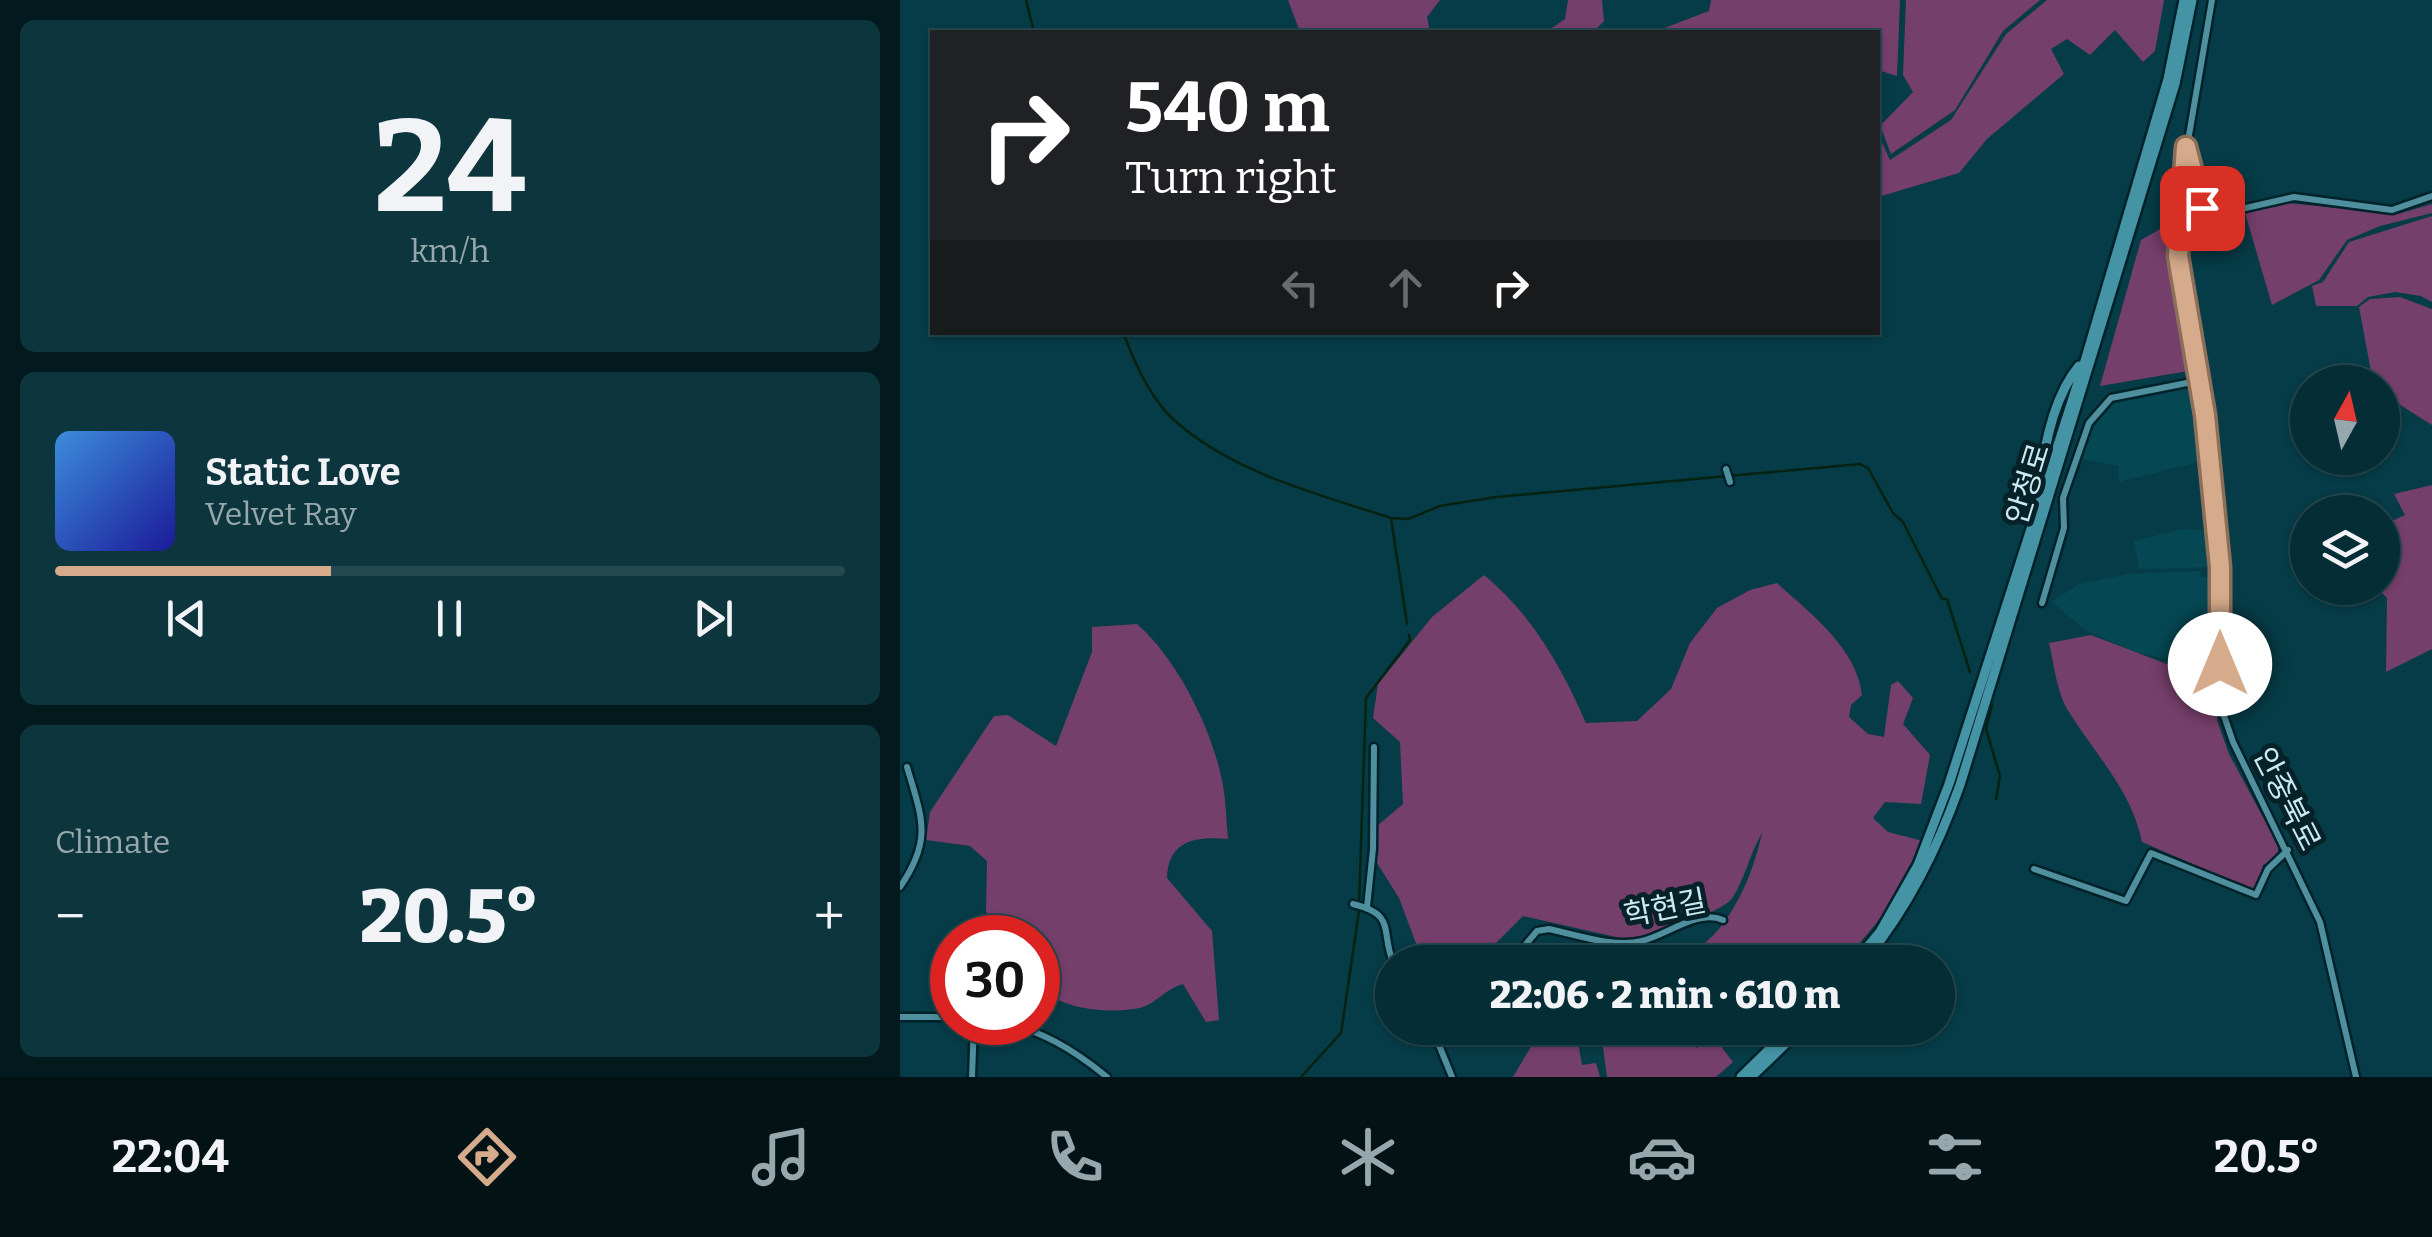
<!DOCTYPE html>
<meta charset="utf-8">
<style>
body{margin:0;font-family:Bitter,"Noto Sans KR",serif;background:#0d353d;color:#f1f3f6;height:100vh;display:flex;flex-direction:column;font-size:38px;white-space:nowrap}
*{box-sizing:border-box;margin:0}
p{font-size:32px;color:#97a8ad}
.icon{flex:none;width:55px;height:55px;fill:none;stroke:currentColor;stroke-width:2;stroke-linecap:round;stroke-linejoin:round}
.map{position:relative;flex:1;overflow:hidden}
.sheet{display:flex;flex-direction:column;gap:20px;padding:20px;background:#02191d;width:900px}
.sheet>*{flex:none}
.guide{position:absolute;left:30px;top:30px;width:950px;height:305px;border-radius:0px;box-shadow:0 2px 8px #0004,0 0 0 2px #254950;background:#202124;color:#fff;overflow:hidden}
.needle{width:65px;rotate:8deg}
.fabs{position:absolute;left:1390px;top:365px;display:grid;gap:20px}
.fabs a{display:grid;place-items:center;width:110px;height:110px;border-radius:50%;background:#042d35;box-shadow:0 2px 8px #0004,0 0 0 2px #254950;font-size:50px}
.speed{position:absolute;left:30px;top:915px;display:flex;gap:20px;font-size:50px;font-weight:700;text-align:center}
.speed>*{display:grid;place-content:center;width:130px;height:130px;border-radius:50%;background:#042d35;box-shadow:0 2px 8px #0004,0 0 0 2px #254950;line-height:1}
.speed .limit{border:15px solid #d22;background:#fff;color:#111}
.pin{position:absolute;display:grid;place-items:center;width:85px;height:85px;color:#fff;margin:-42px;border-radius:20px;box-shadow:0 5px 15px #0006}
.me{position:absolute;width:110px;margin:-55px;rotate:0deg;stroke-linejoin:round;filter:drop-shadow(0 0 8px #0008)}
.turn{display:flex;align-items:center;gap:35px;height:210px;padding:0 30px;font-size:45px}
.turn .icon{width:130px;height:130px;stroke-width:2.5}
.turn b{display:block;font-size:70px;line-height:85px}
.lanes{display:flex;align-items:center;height:95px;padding:0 30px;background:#0003;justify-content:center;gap:50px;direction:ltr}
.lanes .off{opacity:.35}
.big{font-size:75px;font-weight:800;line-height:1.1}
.sheet .widget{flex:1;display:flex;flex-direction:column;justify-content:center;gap:15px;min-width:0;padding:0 35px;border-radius:15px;background:#0d353d}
.sheet .dial{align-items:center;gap:0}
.dial b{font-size:130px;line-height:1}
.song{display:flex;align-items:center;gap:30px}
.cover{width:120px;height:120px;border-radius:15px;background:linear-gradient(135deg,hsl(210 70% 55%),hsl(240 70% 35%))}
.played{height:10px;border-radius:5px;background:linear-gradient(90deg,#d6ab8b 35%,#254950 35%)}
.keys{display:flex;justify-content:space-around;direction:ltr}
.heat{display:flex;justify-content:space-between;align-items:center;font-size:55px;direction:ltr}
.trip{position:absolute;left:475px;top:945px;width:580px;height:100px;border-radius:50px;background:#042d35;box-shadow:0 2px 8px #0004,0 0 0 2px #254950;font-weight:800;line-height:100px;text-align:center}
.menu{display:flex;height:160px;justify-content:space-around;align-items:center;background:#021215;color:#97a8ad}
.menu .icon{width:70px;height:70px}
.menu .current{color:#d6ab8b}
.menu b{font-size:45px;color:#f1f3f6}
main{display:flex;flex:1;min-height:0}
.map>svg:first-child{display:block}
.built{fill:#054854}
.green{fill:#753f6b}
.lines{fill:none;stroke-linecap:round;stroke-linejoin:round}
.stream{stroke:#062211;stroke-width:2.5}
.street-casing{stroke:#002229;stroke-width:11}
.secondary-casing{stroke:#002229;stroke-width:14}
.street{stroke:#508f9e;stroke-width:6}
.secondary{stroke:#4594a5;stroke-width:9}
.route-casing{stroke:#8b6f5a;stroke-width:25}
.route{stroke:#d6ab8b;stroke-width:18}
.labels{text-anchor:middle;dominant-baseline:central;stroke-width:10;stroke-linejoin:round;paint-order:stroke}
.street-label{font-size:30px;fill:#cae9f0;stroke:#062127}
</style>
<main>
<section class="sheet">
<div class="widget dial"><b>24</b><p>km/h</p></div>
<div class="widget">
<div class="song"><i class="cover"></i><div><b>Static Love</b><p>Velvet Ray</p></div></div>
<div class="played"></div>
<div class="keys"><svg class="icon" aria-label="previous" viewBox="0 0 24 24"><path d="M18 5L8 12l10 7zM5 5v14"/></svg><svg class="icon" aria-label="pause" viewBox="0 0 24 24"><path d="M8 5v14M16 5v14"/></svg><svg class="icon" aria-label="next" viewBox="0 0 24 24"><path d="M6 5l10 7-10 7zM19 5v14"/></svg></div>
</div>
<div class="widget"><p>Climate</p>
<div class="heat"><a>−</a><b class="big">20.5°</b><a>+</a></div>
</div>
</section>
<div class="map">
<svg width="1532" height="1077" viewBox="0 0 1532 1077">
<rect width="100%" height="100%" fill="#063c47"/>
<!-- built -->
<path class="built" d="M1288,385L1298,462L1219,482L1218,466L1181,459L1191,423L1213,400Z
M1282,529L1306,530L1314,567L1239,569L1234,541Z
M1300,571L1301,576L1311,578L1315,595L1316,643H1284L1280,637L1277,661L1234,652L1185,630L1152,602L1179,584L1228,574Z"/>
<!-- green -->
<path class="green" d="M388,0H540L527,17L530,32H400Z
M668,0H702L704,21L693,32H646L665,19Z
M811,0H1000L997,76L978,70V32H754L809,11Z
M1006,0H1140L1103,31L1055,110L991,154L980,126L1013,92L1003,75Z
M1147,0H1264L1255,51L1243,62L1215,30L1190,55L1167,39L1151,49L1164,74L1087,139L1059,173L978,197V134L990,160L1051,120L1106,34Z
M1387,203L1498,214L1532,204V213L1480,226L1447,240L1419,280L1372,305L1345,213Z
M1532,216V302L1521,296L1495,292L1468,297L1457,306H1416L1412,286L1423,282L1449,242Z
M1276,220L1272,254L1288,371L1200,386L1241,240Z
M1500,297L1532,309V425L1483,394L1482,382H1473L1459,307L1470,299Z
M1532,485V649L1486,672L1487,598L1477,588H1482L1483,525L1505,515L1494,494Z
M584,575C632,614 662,668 686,723L737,721L771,689L790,643L817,608L850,590L877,583C910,613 957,648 962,695L951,705L949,717L968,734L984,737L991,685L998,681L1013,698L1003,724L1030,755L1021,804L985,802L973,818L988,832L1023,841L983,915L944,962H797L791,953C830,931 853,875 862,833C850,853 845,878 833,897C822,914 746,938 725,939L623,916L596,943C562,941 550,962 523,962L499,898L474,858L477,826L503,804L500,742L473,718L478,684L532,617Z
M237,624C276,658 310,725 321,776C326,796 326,818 328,839C296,836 268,840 267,878L312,931L319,1020L306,1022L283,984C265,989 256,1003 243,1007C217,1015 144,1011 138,977C135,965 138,950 138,938L107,937L86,912L87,861L70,846L26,840L30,812L94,716L108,715L156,746L192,652V627Z
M1191,635L1272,666L1315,669L1317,720L1329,754L1378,845V857L1363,865L1355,891L1242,842C1231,789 1196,756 1169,712C1157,694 1154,664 1149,643Z
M642,1028H698L695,1042H678L682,1065L696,1063L700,1077H613Z
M708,1028H785L796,1048L816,1040L833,1062L816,1077H707L702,1040Z"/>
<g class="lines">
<!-- stream -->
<path class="stream" d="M126,0L134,32
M223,332C234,362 250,398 273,419C332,473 418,494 491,518L507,624
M491,518L508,519L540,506L596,497L960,464L968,468L993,513L1003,522L1042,599H1047L1070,672
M1092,705L1086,729L1100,776L1096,799
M459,903L466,698L510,640L509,635
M401,1077L441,1033L459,911"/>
<!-- street casing -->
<g class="street-casing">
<path id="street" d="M1312,0L1287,147L1278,256L1305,415L1320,567L1321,707L1333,742L1420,922L1456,1077
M1287,148L1302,208L1328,212L1394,197L1492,210L1532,196
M826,469L830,482
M1142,603L1164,528L1163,498L1189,423L1211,398L1297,381
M1134,869L1226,901L1251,853L1356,895L1368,869L1388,850
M0,887C33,839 22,818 7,767
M453,904C497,915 480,930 493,962
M467,907L473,849L474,747
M611,962L637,931L649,929C677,935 714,948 742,941C767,935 798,909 823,920
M0,1017H52
M96,1022C139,1028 174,1050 207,1077
M532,1028L552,1077
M72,1077L74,1022"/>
</g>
<!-- secondary casing -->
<g class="secondary-casing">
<path id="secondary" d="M1139,492C1143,451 1153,397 1179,366
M955,962L980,932L1018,865L1049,784L1185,361L1268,79L1284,0
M964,962C1008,907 1036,852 1060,785L1275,84L1292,0
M841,1077L891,1028
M851,1077L902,1028"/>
</g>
<!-- street -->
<use href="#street" class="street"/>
<!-- secondary -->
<use href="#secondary" class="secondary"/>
</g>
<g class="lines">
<!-- route casing -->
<g class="route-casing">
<path id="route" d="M1302,208L1286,147L1278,256L1305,415L1320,567V664"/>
</g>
<!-- route -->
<use href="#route" class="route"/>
</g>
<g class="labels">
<!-- street labels -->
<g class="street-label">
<text transform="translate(1128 484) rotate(-73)">안청로</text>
<text transform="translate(1387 799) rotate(63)">안중북로</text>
<text transform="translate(765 908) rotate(-11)">학현길</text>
</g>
</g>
</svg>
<div class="fabs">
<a><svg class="needle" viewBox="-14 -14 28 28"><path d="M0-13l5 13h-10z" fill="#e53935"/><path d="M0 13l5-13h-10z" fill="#97a8ad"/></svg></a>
<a><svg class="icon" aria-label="layers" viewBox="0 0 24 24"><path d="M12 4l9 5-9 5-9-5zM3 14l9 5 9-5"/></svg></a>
</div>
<div class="speed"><div class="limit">30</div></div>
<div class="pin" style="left:1302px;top:208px;background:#d93025"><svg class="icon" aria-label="arrive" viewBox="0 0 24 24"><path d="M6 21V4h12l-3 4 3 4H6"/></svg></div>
<svg class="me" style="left:1320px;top:664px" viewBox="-20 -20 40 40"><circle r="19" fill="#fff"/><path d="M0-13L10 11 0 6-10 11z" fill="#d6ab8b"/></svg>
<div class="trip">22:06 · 2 min · 610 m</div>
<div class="guide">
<div class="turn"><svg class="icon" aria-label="right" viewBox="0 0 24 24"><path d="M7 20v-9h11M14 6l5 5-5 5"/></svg><div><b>540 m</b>Turn right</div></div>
<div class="lanes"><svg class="icon off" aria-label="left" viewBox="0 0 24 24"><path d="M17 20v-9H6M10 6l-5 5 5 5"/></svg><svg class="icon off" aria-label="ahead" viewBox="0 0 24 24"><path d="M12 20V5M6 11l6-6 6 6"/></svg><svg class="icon" aria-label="right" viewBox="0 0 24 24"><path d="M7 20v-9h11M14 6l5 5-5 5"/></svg></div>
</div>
</div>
</main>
<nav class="menu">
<b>22:04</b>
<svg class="icon current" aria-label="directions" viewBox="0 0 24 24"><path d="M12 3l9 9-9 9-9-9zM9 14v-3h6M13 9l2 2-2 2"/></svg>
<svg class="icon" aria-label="music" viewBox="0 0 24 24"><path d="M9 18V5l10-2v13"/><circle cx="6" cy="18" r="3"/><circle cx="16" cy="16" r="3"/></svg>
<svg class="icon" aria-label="phone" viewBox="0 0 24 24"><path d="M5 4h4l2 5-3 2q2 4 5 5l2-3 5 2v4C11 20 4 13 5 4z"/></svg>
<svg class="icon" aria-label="climate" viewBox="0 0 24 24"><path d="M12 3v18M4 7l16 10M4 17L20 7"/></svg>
<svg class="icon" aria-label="car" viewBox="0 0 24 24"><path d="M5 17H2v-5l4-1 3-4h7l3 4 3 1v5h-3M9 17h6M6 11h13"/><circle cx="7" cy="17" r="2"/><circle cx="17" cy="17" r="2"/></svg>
<svg class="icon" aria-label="filters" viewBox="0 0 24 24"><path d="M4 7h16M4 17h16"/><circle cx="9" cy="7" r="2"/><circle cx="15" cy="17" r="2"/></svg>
<b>20.5°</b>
</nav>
